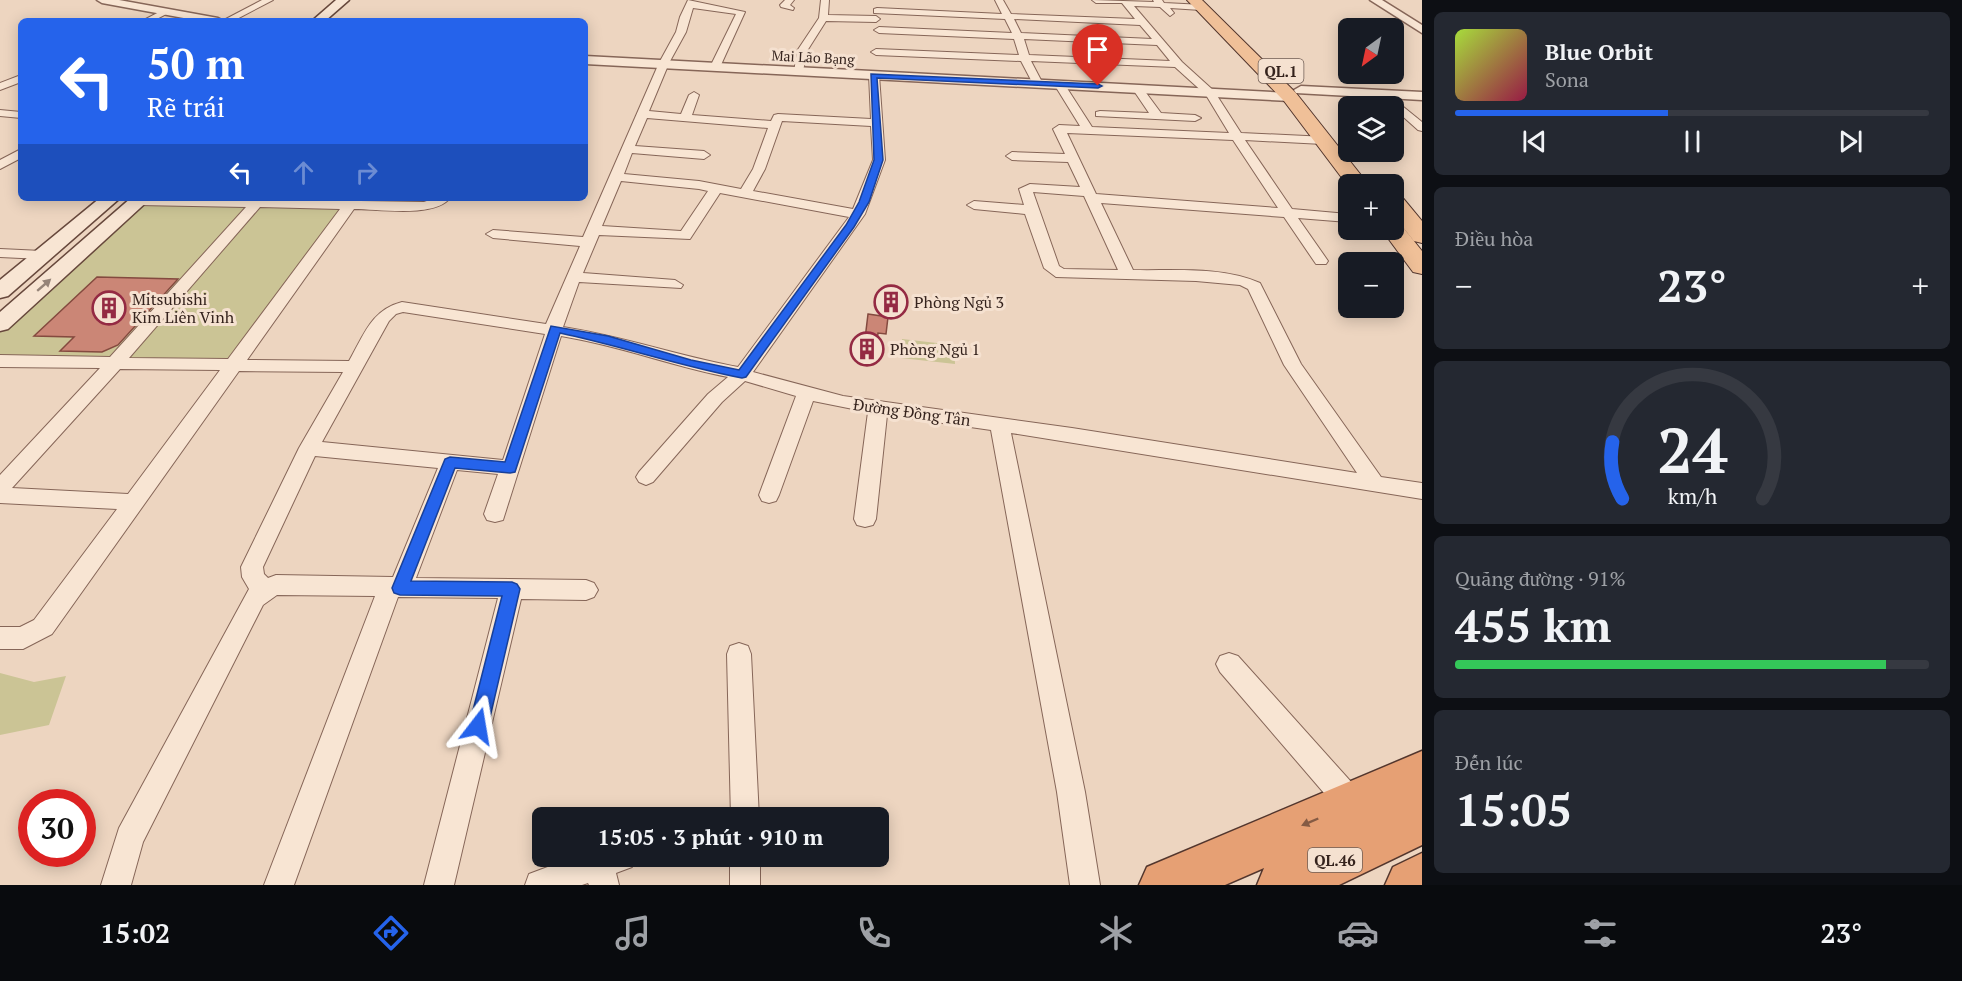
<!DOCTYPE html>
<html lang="vi">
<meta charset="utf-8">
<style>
body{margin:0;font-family:"PT Serif",serif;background:#242831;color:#f1f3f6;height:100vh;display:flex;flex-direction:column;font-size:22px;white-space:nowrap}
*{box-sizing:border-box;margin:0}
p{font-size:20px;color:#9ea1a6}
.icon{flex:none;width:33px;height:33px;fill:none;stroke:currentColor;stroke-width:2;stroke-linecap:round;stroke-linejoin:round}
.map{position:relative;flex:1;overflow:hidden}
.panel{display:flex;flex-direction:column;gap:12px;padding:12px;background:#0d0f14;width:540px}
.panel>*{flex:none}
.guide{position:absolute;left:18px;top:18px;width:570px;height:183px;border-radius:9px;box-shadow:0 3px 15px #0003;background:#2563eb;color:#fff;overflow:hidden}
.needle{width:39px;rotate:213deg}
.tools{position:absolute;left:1338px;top:18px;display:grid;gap:12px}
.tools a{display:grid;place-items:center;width:66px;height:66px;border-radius:9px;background:#171b24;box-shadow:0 3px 15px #0003;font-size:30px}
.speed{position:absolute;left:18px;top:789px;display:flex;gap:12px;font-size:30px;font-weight:700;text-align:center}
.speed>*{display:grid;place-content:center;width:78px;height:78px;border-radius:50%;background:#171b24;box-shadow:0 3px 15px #0003;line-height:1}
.speed .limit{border:9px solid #d22;background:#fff;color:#111}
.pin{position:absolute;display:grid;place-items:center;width:51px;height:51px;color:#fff;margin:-62px -26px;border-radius:50% 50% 50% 0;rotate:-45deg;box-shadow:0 0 6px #0007}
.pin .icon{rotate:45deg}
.me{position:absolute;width:66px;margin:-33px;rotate:14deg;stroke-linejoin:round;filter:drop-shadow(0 0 4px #0008)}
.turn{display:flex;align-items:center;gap:21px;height:126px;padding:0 30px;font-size:27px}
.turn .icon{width:78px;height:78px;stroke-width:2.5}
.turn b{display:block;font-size:42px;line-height:51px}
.lanes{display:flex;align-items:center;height:57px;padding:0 30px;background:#0003;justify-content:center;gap:30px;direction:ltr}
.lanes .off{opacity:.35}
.big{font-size:45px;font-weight:700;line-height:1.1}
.panel .tile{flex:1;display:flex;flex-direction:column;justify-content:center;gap:9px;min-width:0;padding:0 21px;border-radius:9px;background:#242831}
.panel .dial{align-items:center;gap:0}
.dial svg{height:156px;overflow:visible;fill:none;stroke:#363941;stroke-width:7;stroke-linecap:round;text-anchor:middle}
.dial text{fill:#f1f3f6;stroke:none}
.song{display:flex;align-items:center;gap:18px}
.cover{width:72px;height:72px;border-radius:9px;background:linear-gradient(135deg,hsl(80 70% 55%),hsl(340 70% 35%))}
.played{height:6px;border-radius:3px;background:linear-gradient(90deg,#2563eb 45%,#363941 45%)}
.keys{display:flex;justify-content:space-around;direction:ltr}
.heat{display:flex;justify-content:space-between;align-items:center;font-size:33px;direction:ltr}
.charge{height:9px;border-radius:4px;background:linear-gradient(90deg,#34c759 91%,#363941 0)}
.trip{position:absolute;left:532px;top:807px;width:357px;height:60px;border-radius:9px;background:#171b24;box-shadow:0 3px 15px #0003;font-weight:700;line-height:60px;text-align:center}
.tab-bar{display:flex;height:96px;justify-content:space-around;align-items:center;background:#090b0e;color:#9ea1a6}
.tab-bar .icon{width:42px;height:42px}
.tab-bar .on{color:#2563eb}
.tab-bar b{font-size:27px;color:#f1f3f6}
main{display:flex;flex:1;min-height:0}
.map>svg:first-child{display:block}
.green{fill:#cbc495}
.building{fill:#cb8676;stroke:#844a3f;stroke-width:1.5}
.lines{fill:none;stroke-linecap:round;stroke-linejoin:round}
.minor-casing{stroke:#866658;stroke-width:2}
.tertiary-casing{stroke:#866658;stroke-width:3}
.secondary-casing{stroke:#67483c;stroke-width:3}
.primary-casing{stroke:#53362d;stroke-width:2}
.trunk-casing{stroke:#53362d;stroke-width:3}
.minor{fill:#f8e5d3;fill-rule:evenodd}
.tertiary{fill:#f8e5d3;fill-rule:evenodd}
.secondary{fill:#f8e5d3;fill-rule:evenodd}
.primary{fill:#f0c098;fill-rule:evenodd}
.trunk{fill:#e6a074;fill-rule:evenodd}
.oneway{fill:#968478}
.oneway2{fill:#855b44}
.route{fill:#2563eb;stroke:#184099;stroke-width:1.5}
.labels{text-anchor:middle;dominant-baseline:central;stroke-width:6;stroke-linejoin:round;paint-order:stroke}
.far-street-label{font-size:14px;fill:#35231d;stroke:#f5e1d0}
.shield{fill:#f5e1d0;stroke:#6f5c53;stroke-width:1.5}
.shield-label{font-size:15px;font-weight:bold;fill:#35231d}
.poi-label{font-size:16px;fill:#35231d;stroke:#f5e1d0;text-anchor:start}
.street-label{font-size:16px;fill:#35231d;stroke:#f5e1d0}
</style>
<main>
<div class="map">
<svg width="1422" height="885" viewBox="0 0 1422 885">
<rect width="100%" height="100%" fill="#edd5c0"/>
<!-- green -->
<path class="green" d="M139,201L349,206L234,365L0,360V324Z
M902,339L954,345L955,364L901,358Z
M0,673L34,682L66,676L49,725L0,735Z"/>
<!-- building -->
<path class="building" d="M97,277L178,279L118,345L102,352L60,351L74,337L34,336Z
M882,292L902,294L900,312L880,309Z
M868,314L888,317L886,334L878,333L875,360L857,357L859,338L865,339Z"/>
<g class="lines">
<!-- minor casing -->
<g class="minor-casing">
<path id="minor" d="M262,0H273L233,21H222Z
M688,0L745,12L720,67L715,70L710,67L736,14L693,8L686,32L669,63L649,111L681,114L689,95L694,92L699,95L692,115L771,121L774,115L778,114L871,119L869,75L874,72L879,75L885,160L865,214L753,372L843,396L1072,428L1357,473L1284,365L1248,289L1240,285L1196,281L1056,277L1044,268L1025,214L974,209L967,205L974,201L1024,205L1019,189L1030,184L1080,187L1068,162L1012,160L1006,156L1012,152L1065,154L1053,129L1059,125L1080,126L1054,84L1055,82H1063L1092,127L1229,133L1206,95L1175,67L1031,61L1042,82L1037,85L1032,82L1021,61L876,55L871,52L876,49L1019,55L1014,39L879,33L874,30L879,27L1012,33L1005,19L874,13V9L877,8L1002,14L995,0H1003L1011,14L1135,19L1122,3H1096L1092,0L1154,2L1153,0H1162L1164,3L1204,5L1205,7L1201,10L1170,8L1174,13L1170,16L1160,7L1134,6L1182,62L1214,91L1241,133L1327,137V143L1323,144L1245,140L1292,209L1348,214V222L1298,218L1328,261L1326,264H1316L1284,217L1101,203L1133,270C1173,271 1222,266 1260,283L1301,364L1381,477L1422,483V499L1011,433L1085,792L1100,885H1070L1057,792L991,430L887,415L876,519L873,525L865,527L857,525L854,519L868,412L813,401L779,495L776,501L769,503L762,501L759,495L796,396L745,381L722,402L653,482L646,485L639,482L636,477L639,472L708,394L728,377C671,366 618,345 561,336L503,520L495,522L487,520L484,514L498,474L457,470L416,578L586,580L594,583L598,590L594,597L586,600L521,599L454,885H424L498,598L398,597L294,885H264L375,596L277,595L263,605L143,842L131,885H101L119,828L249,589L242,577L241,567L299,448L343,372L239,371L52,634L23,649H0V627H20L34,620L117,509L0,503V475L100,368L0,367V355L110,357L246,207L139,205L132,201L135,198L346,201L348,198H362L360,201L424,202L435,198H450C435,218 378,209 354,209L247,360L349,361C364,335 371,310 402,302L546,324L580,246L493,238L486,234L493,230L583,237L659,63L676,32L680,17ZM1014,19L1140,25L1152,39L1021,33ZM1024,39L1157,45L1170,61L1029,55ZM647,118L768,128L753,169L741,189L699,181L624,174L632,153L704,159L710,155L704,151L635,146ZM782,121L871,126L873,160L853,209L753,191L765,169ZM1067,133L1233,140L1278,208L1096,194ZM621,181L699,189L708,191L681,231L602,226ZM1033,192L1084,196L1118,270L1064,269L1059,266ZM720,193L849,217L738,367C679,356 622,336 563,327L579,282L681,288L683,285L675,280L583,273L599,235L690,239ZM260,207L340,209L228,359L129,358ZM403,312L545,334L503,460L322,442L389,321L396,314ZM120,369L220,370L128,494L12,488ZM315,456L438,468L393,577L276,575L268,578L264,574L263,567Z
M785,0H794L790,5L794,8L793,10L781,7L780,5Z
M821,0H829L828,15L876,16L880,19L876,22L826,21L807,51L803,71L794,73L797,51L819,18Z
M163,10L170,12L153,21H142Z
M21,75V82L0,90V83Z
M1137,85L1141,86L1161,113L1195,115L1201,118L1195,121L1096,116V112L1100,111L1149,113L1132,88Z
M1385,92L1422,122V131L1418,130L1381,97L1380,95Z
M0,110L21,112V118L0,116Z
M21,149V158L0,169V160Z
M0,249L42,251L49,255L42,259L0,257Z
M739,643L748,646L751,654L759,818H731L727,654L730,646Z
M1229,653L1238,656L1362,794L1366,804L1362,814L1352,818L1342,814L1220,672L1216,664L1220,656Z
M577,856H636L632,867L616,873L619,885H589L588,883L582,885H525L529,874Z
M730,856H760V885H730Z"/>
</g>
<!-- tertiary casing -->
<g class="tertiary-casing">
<path id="tertiary" d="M97,0H119L218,18L224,21H200L102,3Z
M1370,0H1382L1422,25V33Z
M585,56L1290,93L1297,97L1290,101L585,64Z
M1301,86L1422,92V100L1296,93L1294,90Z"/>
</g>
<!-- secondary casing -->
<g class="secondary-casing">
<path id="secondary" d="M336,0H349L325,21H312Z
M100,198H120L8,296L0,298V280Z
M131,198H151L8,329L0,331V312Z"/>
</g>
<!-- primary casing -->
<g class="primary-casing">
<path id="primary" d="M1187,0H1202L1296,93L1368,184L1348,186L1284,101Z
M1394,195L1402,197L1422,221V243L1414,241L1394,216Z
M1394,223L1401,225L1422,251V274L1413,272L1382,230H1394Z"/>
</g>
<!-- trunk casing -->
<g class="trunk-casing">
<path id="trunk" d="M1422,751V845L1339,885H1257L1264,868L1225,885H1139L1147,867Z
M1422,853V885H1385L1393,867Z"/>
</g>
<!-- minor -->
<use href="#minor" class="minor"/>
<!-- tertiary -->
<use href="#tertiary" class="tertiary"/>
<!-- secondary -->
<use href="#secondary" class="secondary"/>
<!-- primary -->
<use href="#primary" class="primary"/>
<!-- trunk -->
<use href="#trunk" class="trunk"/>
</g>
<!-- one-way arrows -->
<defs><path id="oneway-solid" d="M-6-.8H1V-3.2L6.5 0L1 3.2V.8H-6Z" transform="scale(1.5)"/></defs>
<use class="oneway" href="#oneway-solid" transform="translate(44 285) rotate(-41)"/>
<use class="oneway2" href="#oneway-solid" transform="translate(1310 822) rotate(157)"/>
<!-- route -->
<path class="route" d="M871,74L1098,84L1102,86L1098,88L877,78L883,160L869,202L854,227L746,377L742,378C680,366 621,346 560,333L515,472L510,473L455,468L411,581L512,582L517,584L520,589L488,726L485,732L478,735L472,732L469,726L502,596L400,595L394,593L392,588L445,459L450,457L505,462L551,326L608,336L691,360L739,370L846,225L859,202L874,160Z"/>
<!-- icons -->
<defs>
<g id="building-ring" transform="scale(1.725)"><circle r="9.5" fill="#f5e1d0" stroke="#942a43" stroke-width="1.5"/><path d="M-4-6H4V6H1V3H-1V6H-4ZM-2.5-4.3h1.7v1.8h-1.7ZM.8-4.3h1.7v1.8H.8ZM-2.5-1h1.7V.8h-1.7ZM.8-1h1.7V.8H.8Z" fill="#942a43"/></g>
</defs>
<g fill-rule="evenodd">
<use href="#building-ring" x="891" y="302"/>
<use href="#building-ring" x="109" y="308"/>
<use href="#building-ring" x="867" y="349"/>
</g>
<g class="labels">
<!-- far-street labels -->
<g class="far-street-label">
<text transform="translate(813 57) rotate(3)">Mai Lão Bạng</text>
</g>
<!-- shield labels -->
<g class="shield">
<rect x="1258.5" y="59" width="45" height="24" rx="4.5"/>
<rect x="1308" y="848" width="54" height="24" rx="4.5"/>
</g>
<g class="shield-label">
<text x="1281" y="71">QL.1</text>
<text x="1335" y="860">QL.46</text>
</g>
<!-- poi labels -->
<g class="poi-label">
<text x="132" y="299">Mitsubishi<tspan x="132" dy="18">Kim Liên Vinh</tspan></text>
<text x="914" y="302">Phòng Ngủ 3</text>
<text x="890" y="349">Phòng Ngủ 1</text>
</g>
<!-- street labels -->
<g class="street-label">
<text transform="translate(912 412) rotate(8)">Đường Đồng Tân</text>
</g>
</g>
</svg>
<div class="tools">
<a><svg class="needle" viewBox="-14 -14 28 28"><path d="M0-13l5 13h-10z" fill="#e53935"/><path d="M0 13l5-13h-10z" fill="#9ea1a6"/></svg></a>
<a><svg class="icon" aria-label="layers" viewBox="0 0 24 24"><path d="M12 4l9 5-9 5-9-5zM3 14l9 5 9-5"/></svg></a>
<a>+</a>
<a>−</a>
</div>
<div class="speed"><div class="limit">30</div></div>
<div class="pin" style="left:1098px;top:86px;background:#d93025"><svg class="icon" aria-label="arrive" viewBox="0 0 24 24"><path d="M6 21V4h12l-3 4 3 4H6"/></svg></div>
<svg class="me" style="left:478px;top:726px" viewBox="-20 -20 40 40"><path d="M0-17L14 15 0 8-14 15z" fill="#2563eb" stroke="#fff" stroke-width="4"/></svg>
<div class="trip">15:05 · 3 phút · 910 m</div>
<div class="guide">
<div class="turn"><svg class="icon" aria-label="left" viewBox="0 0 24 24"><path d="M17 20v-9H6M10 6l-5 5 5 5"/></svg><div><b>50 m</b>Rẽ trái</div></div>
<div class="lanes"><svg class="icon" aria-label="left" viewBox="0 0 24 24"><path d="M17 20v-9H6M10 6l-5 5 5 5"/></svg><svg class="icon off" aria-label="ahead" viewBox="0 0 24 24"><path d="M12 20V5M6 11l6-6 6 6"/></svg><svg class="icon off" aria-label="right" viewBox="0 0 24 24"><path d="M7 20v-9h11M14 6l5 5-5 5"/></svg></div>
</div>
</div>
<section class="panel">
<div class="tile">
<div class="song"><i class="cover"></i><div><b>Blue Orbit</b><p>Sona</p></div></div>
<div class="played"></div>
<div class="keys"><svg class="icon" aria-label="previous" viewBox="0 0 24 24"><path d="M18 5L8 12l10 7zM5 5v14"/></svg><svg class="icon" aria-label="pause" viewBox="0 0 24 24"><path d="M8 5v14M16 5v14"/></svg><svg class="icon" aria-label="next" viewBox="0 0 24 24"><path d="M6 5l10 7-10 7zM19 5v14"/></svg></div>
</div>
<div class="tile"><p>Điều hòa</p>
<div class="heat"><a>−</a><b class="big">23°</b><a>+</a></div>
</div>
<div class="tile dial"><svg viewBox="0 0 100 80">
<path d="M14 69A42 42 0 1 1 86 69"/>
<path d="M14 69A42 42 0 0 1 9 40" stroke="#2563eb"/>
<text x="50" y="56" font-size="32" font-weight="700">24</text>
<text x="50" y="72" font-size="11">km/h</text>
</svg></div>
<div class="tile"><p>Quãng đường · 91%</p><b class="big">455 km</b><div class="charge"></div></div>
<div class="tile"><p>Đến lúc</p><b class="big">15:05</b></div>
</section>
</main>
<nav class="tab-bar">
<b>15:02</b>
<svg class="icon on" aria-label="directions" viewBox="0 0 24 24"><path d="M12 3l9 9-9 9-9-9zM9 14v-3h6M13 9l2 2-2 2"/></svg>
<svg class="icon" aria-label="music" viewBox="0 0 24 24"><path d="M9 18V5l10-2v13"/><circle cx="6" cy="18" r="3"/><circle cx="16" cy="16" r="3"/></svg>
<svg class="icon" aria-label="phone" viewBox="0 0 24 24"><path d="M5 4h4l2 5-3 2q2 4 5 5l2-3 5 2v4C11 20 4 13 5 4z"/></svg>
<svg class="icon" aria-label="climate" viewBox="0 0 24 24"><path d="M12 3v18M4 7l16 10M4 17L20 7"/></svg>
<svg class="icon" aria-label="car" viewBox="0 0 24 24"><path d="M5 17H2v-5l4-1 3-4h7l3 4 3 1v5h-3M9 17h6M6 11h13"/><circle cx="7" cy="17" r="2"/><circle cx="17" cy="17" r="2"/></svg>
<svg class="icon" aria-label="filters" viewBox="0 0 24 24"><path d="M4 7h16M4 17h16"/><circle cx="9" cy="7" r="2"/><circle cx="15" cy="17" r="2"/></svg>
<b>23°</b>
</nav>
